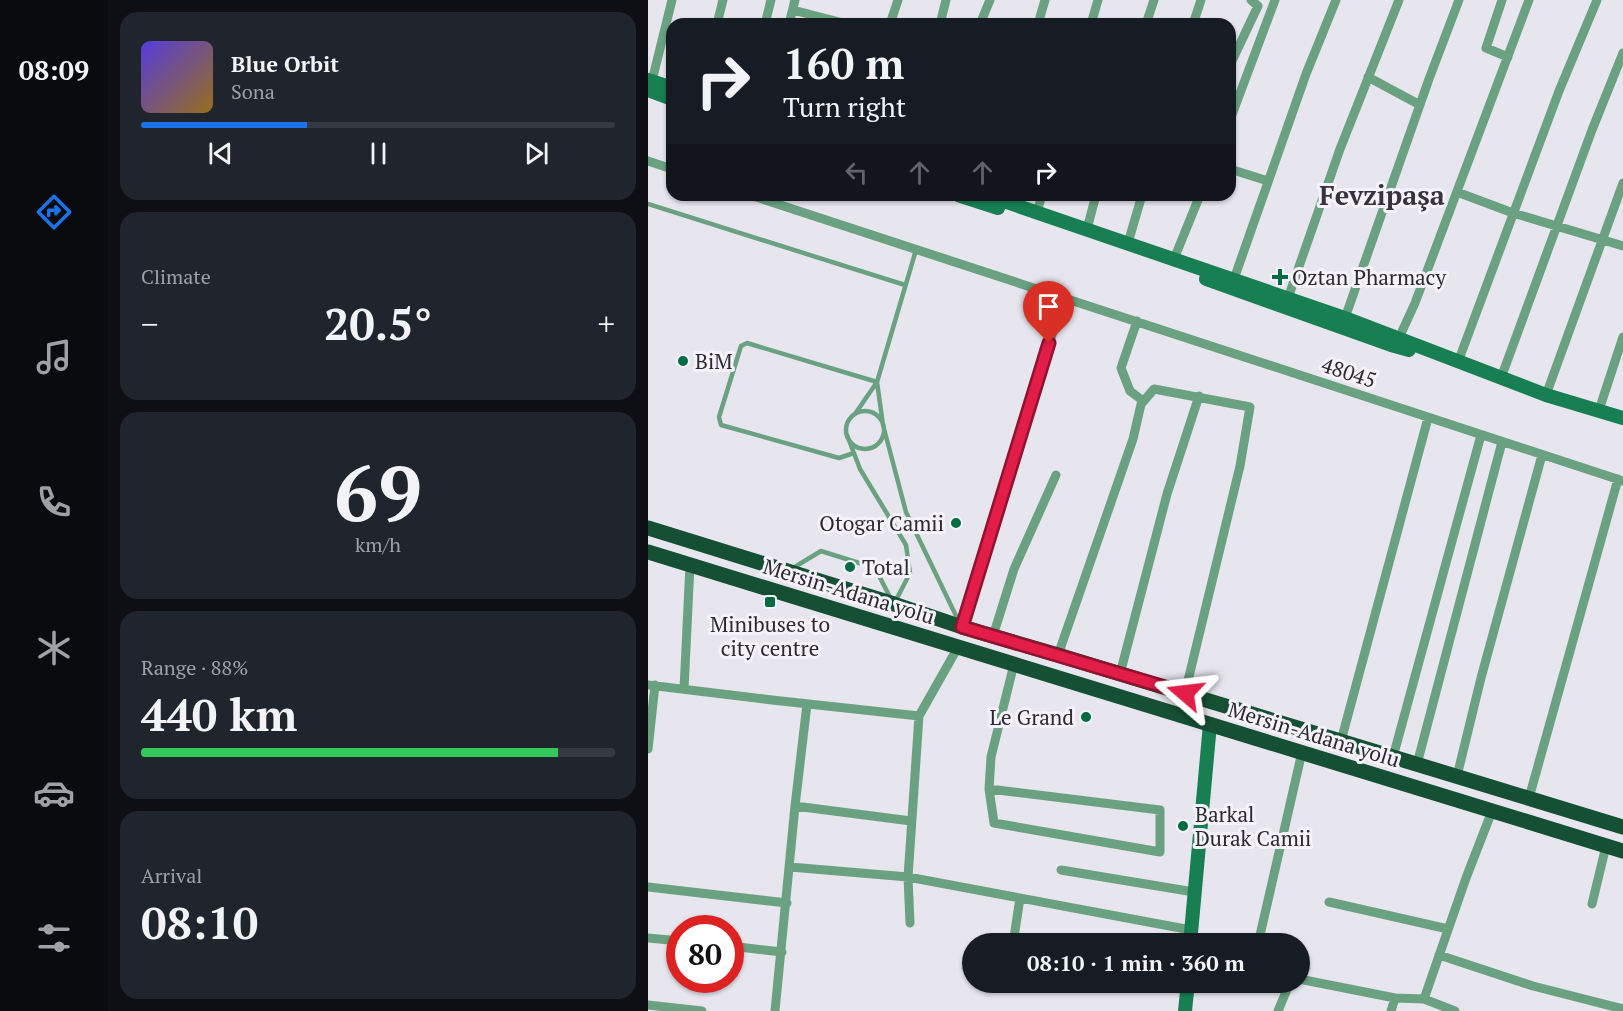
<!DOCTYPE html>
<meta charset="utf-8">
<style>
body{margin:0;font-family:"PT Serif",serif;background:#20242c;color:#f1f3f6;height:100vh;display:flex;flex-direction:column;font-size:22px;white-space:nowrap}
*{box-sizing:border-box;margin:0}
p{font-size:20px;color:#9ea1a6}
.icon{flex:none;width:33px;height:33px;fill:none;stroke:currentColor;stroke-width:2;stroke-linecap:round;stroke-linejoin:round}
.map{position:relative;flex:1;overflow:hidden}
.sheet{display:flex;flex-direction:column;gap:12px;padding:12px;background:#0d0f14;width:540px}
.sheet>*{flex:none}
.top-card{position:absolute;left:18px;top:18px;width:570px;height:183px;border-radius:18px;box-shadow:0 2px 4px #0004;background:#171b24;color:#f1f3f6;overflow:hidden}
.speed{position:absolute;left:18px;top:915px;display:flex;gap:12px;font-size:30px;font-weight:700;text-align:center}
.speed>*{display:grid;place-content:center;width:78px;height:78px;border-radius:50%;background:#171b24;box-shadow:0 2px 4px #0004;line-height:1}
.speed .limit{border:9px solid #d22;background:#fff;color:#111}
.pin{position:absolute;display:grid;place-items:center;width:51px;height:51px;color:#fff;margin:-62px -26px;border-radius:50% 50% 50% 0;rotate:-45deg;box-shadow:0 0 6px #0007}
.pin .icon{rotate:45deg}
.me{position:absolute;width:66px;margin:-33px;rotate:287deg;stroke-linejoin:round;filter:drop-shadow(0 0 4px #0008)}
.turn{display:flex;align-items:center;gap:21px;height:126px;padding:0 18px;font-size:27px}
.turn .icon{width:78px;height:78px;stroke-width:2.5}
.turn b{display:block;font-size:42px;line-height:51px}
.lanes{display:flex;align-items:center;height:57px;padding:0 18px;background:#0003;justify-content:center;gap:30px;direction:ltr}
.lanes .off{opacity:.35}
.big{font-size:45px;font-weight:700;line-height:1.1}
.sheet .widget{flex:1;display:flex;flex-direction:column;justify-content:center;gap:9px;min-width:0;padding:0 21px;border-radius:18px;background:#20242c}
.sheet .dial{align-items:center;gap:0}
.dial b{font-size:78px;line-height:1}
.song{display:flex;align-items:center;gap:18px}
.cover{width:72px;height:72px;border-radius:9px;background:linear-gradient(135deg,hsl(250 70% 55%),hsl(40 70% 35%))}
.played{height:6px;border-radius:3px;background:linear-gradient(90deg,#1a73e8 35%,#363941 35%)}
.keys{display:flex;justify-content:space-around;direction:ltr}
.heat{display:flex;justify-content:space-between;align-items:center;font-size:33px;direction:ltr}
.charge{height:9px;border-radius:4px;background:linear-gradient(90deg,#34c759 88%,#363941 0)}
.trip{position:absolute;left:314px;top:933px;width:348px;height:60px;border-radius:30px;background:#171b24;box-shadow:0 2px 4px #0004;font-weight:700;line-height:60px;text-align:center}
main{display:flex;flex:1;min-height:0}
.tab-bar{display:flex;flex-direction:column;width:108px;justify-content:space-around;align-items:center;background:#090b0e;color:#9ea1a6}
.tab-bar .icon{width:42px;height:42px}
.tab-bar .selected{color:#1a73e8}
.tab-bar b{font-size:27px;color:#f1f3f6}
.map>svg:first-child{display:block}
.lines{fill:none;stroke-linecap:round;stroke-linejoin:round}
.service{stroke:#6aa181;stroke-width:4.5}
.minor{stroke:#6aa181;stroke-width:9}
.secondary{stroke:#177f51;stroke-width:14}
.trunk{stroke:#155034;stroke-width:15}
.route-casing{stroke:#92132f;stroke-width:15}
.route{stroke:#e11d48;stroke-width:10}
.poi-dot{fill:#016b42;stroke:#f5f2fc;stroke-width:2}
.labels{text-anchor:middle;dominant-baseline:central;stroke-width:6;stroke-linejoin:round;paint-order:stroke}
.poi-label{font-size:21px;fill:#2b2a2d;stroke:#f5f2fc;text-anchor:start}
.street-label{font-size:21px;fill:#2b2a2d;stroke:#f5f2fc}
.district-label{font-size:27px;font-weight:bold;fill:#36343b;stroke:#f5f2fc}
</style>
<main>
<nav class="tab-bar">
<b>08:09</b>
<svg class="icon selected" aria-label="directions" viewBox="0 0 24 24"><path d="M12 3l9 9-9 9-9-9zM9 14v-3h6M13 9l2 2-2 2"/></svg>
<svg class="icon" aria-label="music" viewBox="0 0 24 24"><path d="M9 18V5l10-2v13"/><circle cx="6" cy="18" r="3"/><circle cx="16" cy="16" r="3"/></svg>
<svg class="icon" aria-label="phone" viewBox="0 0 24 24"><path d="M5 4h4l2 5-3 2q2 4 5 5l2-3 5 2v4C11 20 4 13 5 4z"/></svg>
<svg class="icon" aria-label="climate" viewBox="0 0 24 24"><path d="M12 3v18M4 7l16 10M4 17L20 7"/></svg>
<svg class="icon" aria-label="car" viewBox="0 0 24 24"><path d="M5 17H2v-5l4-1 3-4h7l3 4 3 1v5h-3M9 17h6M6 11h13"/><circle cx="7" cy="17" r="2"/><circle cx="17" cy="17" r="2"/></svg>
<svg class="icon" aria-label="filters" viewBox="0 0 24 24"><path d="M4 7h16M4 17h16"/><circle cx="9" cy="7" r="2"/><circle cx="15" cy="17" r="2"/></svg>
</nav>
<section class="sheet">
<div class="widget">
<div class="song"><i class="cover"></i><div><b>Blue Orbit</b><p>Sona</p></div></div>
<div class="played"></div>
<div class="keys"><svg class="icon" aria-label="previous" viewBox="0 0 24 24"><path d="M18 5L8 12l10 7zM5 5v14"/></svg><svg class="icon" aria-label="pause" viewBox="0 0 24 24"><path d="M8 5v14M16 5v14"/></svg><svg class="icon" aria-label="next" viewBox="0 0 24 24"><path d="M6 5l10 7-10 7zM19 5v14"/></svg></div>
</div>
<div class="widget"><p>Climate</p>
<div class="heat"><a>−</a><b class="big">20.5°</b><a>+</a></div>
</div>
<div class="widget dial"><b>69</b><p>km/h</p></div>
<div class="widget"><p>Range · 88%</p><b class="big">440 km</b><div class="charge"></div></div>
<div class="widget"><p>Arrival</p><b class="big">08:10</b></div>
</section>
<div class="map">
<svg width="975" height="1011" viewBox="0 0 975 1011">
<rect width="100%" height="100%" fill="#e7e5ee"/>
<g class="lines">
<!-- service -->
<path class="service" d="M0,204L257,285
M229,382L235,425L258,512L311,622
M198 430a19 19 0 1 1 38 0a19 19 0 1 1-38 0Z
M207,414L229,382L268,250
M199,435L212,469L258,545L262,573L247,602
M206,453L191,458L73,425L71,417L93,346L99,343L229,382
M145,568L173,551L227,568L243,599"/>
<!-- minor -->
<path class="minor" d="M854,0L838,48L860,57
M145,10L199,24
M69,24L75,0
M117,24L123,0
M141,24L147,0
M242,24L250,0
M292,24L298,0
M332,24L342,0
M390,24L397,0
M443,24L450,0
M498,24L506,0
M545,24L553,0
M582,65L610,6L603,0
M720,77L772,105
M4,81L24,0
M582,120L627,0
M0,161L24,169
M582,169L620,181
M809,192L865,213L975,246
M102,195L975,481
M389,212L394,195
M439,229L448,195
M480,243L494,195
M526,259L552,195
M586,279L658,74L688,0
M640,298L692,149L751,0
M697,318L781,79L811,0
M751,338L767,303L881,0
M810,362L911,91L949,0
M853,378L944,130L975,53
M898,395L975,183
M494,403L506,389L602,407L592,466L537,693
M951,410L975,337
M314,627L415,299
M345,636L366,569L408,475
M410,655L485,439L494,400L482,391L473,368L489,321
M472,674L519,494L551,396
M0,685L124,700L271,716L310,647
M36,689L42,565
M693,741L780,418
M0,749L7,685
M745,757L833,435
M769,764L854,442
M809,776L833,678L894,455
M341,789L512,810V852L346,823L341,789L343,757L366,664
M881,798L970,479
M147,806L263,821
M142,867L260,877L543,930
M413,870L546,892
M0,887L139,903
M681,902L800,929
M944,904L958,846
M262,923L260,877L271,716
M0,938L32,941
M365,944L372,898
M610,944L654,752
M82,946L134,952
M791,955L885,986L975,1009
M651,979L747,998L776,999L807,1011
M495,982L539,990
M776,999L818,878L844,811
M0,1005L54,1011
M127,1011L147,806L159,704
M630,1011L642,982
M743,1011L747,998"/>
<!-- secondary -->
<path class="secondary" d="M0,80L24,88
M0,90L24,99
M310,195L350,208
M338,195L697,318L898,395L975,418
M558,279L743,345L761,350
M542,944L562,724
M537,1011L540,982"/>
<!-- trunk -->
<path class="trunk" d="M0,528L246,604L314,627L410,655L975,827
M0,552L975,851"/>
</g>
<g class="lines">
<!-- route casing -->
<g class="route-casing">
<path id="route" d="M401,343L314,627L537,693"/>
</g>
<!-- route -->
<use href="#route" class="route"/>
</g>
<!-- markers -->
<g class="poi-dot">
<path d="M629 268h6v6h6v6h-6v6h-6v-6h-6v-6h6z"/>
<circle cx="35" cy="361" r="6"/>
<circle cx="308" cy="523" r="6"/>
<circle cx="202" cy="567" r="6"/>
<rect x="116" y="596" width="12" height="12" rx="3"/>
<circle cx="438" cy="717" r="6"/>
<circle cx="535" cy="826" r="6"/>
</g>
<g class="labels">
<!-- poi labels -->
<g class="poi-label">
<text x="644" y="277">Oztan Pharmacy</text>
<text x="47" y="361">BiM</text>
<text x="296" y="523" text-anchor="end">Otogar Camii</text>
<text x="214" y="567">Total</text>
<text x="122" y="624" text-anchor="middle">Minibuses to<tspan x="122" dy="24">city centre</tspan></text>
<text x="426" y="717" text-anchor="end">Le Grand</text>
<text x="547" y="814">Barkal<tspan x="547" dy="24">Durak Camii</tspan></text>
</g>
<!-- street labels -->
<g class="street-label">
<text transform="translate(701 372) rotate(18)">48045</text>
<text transform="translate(201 591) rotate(17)">Mersin-Adana yolu</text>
<text transform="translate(666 734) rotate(17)">Mersin-Adana yolu</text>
</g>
<!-- district labels -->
<g class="district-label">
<text x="734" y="195">Fevzipaşa</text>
</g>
</g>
</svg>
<div class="speed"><div class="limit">80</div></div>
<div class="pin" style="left:401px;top:343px;background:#d93025"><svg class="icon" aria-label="arrive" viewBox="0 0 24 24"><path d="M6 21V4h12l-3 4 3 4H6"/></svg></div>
<svg class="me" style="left:537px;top:693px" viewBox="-20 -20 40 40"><path d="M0-17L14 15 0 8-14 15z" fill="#e11d48" stroke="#fff" stroke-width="4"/></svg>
<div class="trip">08:10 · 1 min · 360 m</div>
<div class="top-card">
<div class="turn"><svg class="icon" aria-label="right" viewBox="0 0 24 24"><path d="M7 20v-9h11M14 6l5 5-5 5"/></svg><div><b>160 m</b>Turn right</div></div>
<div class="lanes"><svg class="icon off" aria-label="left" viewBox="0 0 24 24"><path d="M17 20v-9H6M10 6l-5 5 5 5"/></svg><svg class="icon off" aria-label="ahead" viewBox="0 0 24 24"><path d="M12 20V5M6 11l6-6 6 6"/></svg><svg class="icon off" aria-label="ahead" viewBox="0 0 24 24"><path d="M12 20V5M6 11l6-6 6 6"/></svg><svg class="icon" aria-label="right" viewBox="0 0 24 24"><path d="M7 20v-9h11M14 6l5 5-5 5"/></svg></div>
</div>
</div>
</main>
